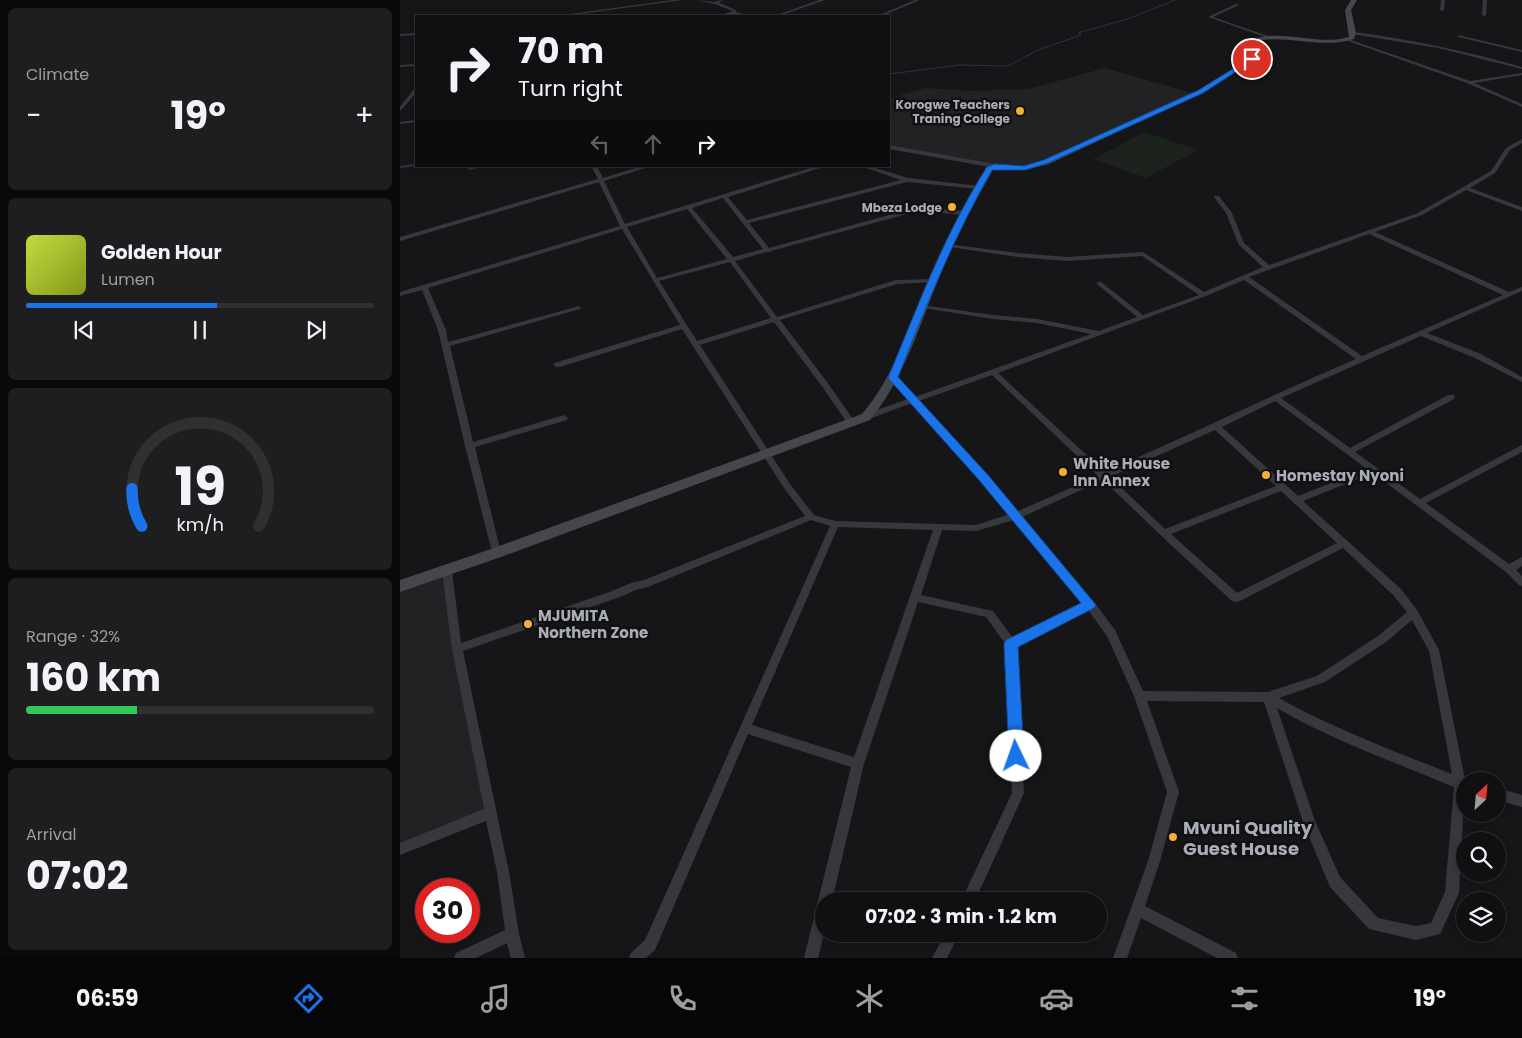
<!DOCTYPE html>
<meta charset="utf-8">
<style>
body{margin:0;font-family:Poppins,sans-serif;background:#1e1e20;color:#f1f3f6;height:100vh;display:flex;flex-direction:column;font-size:19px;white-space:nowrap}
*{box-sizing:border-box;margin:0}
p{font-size:16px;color:#9c9d9f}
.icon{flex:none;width:28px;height:28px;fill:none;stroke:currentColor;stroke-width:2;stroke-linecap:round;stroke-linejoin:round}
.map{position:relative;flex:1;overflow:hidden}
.sheet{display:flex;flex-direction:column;gap:8px;padding:8px;background:#09090a;width:400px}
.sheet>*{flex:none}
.hud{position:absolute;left:15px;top:15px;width:475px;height:152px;border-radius:0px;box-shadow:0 2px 8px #0003,0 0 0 1px #303032;background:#101012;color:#f1f3f6;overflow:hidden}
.needle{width:32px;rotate:26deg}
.buttons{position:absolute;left:1056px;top:772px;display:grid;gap:10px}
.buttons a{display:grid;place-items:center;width:50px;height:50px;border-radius:50%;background:#101012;box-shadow:0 2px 8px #0003,0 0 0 1px #303032;font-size:25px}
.speed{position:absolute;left:15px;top:878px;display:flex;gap:10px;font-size:25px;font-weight:700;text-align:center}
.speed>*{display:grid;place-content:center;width:65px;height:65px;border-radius:50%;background:#101012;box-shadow:0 2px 8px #0003,0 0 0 1px #303032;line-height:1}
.speed .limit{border:8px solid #d22;background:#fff;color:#111}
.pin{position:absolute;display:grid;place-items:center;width:42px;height:42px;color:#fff;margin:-21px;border:2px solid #fff;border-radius:50%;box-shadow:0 1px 5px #0007}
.me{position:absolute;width:55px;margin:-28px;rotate:357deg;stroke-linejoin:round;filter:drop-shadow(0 0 4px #0008)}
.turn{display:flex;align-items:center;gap:18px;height:105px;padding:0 20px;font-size:22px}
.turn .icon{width:65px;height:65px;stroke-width:2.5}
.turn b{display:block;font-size:35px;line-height:42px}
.lanes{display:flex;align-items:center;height:48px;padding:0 20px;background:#0003;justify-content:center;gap:25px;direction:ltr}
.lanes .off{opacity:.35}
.big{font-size:38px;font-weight:700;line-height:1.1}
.sheet .tile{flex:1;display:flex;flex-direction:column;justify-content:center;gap:8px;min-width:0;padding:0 18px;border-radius:8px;background:#1e1e20}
.sheet .dial{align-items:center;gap:0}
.dial svg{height:130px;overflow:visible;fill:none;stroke:#303032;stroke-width:7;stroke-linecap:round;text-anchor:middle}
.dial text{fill:#f1f3f6;stroke:none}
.song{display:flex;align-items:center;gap:15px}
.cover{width:60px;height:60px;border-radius:8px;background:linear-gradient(135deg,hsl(70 70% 55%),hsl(70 70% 35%))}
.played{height:5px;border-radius:2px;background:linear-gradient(90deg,#1a73e8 55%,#303032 55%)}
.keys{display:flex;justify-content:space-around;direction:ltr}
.heat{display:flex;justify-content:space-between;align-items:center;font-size:28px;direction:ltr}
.charge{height:8px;border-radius:4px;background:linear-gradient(90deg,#34c759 32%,#303032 0)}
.trip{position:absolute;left:415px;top:892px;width:292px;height:50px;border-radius:25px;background:#101012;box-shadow:0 2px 8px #0003,0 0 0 1px #303032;font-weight:700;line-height:50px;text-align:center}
.dock{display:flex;height:80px;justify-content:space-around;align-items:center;background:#060607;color:#9c9d9f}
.dock .icon{width:35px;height:35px}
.dock .active{color:#1a73e8}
.dock b{font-size:22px;color:#f1f3f6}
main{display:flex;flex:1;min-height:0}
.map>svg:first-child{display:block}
.built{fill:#222225}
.green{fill:#1c231d}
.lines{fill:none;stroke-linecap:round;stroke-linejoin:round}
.stream-far1{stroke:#2c353c;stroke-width:1}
.stream{stroke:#2c353c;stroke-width:2}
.street{fill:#37383d;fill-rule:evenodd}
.secondary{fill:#45474d;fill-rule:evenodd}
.route{fill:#1a73e8;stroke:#114b97}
.poi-dot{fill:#f2b134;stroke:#111113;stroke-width:2}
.labels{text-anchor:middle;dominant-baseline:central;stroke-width:5;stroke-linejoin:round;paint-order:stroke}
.far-poi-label{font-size:12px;font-weight:bold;fill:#a8adb8;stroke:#111113;text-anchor:end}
.poi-label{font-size:15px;font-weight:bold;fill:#a8adb8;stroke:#111113;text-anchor:start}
.near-poi-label{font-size:18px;font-weight:bold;fill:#a8adb8;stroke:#111113;text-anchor:start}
</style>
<main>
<section class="sheet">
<div class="tile"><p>Climate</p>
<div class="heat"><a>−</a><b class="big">19°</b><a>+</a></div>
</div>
<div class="tile">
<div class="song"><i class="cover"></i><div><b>Golden Hour</b><p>Lumen</p></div></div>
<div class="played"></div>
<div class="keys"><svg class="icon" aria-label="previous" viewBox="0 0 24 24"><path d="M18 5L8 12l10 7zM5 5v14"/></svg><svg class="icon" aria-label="pause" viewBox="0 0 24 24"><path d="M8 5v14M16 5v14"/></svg><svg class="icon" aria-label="next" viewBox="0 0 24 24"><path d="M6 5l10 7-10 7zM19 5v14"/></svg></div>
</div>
<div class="tile dial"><svg viewBox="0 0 100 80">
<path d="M14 69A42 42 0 1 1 86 69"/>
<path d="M14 69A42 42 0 0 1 8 46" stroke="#1a73e8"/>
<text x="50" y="56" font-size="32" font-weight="700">19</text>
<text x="50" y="72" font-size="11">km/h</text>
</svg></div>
<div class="tile"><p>Range · 32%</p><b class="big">160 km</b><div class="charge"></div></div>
<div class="tile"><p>Arrival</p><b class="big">07:02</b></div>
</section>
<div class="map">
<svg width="1122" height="958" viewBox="0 0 1122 958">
<rect width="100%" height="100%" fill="#161618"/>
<!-- built -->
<path class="built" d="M705,68L792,93L643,160L623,166L594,165L493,146L489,143V99L525,88L572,91L628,89Z
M44,576L53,651L84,810L0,844V590Z"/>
<!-- green -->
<path class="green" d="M745,132L798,150L746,178L693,159Z"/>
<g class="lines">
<!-- stream-far1 -->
<path class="stream-far1" d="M489,74L560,65L608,66L638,50L681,35L679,33L681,32L728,19L775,0"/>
<!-- stream -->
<path class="stream" d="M47,166H51
M66,166L70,169L81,166
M0,167L16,165"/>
<!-- street -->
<path class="street" d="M273,0H283L165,16H156Z
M295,0L313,2L323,0L319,3L336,10V12L349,16L334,14L318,16L333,11L315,4Z
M419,0H425L379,16H374Z
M515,0H520L482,16H477Z
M1041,0H1045L1044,10L1042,11L1040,10Z
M1083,0H1087L1086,15L1084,16L1082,15Z
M836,4L839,5L813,17L868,36V38L808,17Z
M953,32C1010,39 1066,51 1122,67V69L1038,48L952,34Z
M16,33V35L0,36V34Z
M1058,35L1122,50V52L1058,37Z
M948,39L1070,81L1122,73V75L1074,83L1122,104V107L1067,83L948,41Z
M16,64V66L0,67V65Z
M14,89H16V93L0,111V107Z
M16,120V122L0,124V122Z
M1122,139V143L1110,150L1095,173L1070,188L1122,207V211L1066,190L1022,215L975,232L1109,292L1122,287V291L1027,333L1081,354L1122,377V382L1075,358L1021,336L881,398L950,448L1048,395H1054L1055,397L1054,399L955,452L1020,499L1122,445V452L1026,503L1109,564L1122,557V566L1116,570L1122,576V586L1119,585L1106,572L973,473L903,501L1001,589L1017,610L1039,650L1065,780L1068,781H1065L1059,893L1040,934L1016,940L969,929L930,887L903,822L864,702L747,701L779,792L760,861L745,906L836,953L838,958H817L741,918L727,958H713L748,861L767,792L734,696L707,636L688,610L616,646L624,793L575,901H561L612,793L606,645L586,617L518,602L464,764L432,901H424V934L418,958H404L451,767L348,734L255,950L246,958H229L231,953L245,940L430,526L411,520L248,587L236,590L220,597L63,651L109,872L119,934L125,958H111L107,943L76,958H54L56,953L105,930L97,872L86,821L0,855V843L84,809L52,649L42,571L44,568L47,567L50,568L52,571L61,643L212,591L231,583L244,580L405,516L384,488L282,329L160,367H157L153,365L154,363L280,325L222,229L28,288L46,330L48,342L176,307L178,306L181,308L180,309L50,346L73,442L164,415L168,418L167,420L75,447L101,553L99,556H93L65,446L38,330L22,290L0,296V292L220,226L199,182L0,241V237L198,179L191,166H197L203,178L242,166H252L204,181L225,224L417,166H427L328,197L347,220L501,180L460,166H469L508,178L580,186L581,187L578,189L507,182L349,223L369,248L518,207L564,211L567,213L564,215L518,211L371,251L370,252H366L335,261L377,317L496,280L535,279V281L533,282L497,284L380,320L427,382L455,422L454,424H448L421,385L374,322L300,345L390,484L414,515L435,521L576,525L610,514L581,479L512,403L469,419H463L462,417L463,415L508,399L490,380L489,378L490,376H496L515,397L691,334L637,323L593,319L523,308L521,307V305L593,315L637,319L699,331L737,317L697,284V282H701L743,315L799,295L742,256L667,261L618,257L549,247L546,245L547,244L618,253L667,257L743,252L804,292L863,267L839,245L826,213L814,197L815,196H819L832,213L844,243L869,265L1018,213L1091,171L1106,148ZM323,198L363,249L333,257L292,208ZM287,209L327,259L257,278L227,227ZM969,234L1103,295L962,356L849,277ZM330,262L371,318L297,341L259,281ZM844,280L956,359C872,395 789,435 705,472L598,373L806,296ZM592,375L698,476L618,511L587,475L519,401ZM875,401L967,469L898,496L822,427ZM815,430L876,486L765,529L710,477ZM703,480L771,545L832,601L836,602L840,601L943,548L993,595L1007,612L978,636L917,676L868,692L743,691L715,630L694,602L622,517ZM881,491L937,543L837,593L771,534ZM614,520L683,604L613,638L593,611L521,595L542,530L576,531ZM438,527L533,530L454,757L352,725ZM1012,620L1029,651L1052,774C994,751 934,729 879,698L925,682L986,642ZM877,708C933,741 995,762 1054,787L1045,892L1031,923L1016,926L978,918L940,877L915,821Z
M489,145L595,164L598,166L595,168L489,149Z
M1098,788L1122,795V807L1098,800Z
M545,934H559L547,958H532Z"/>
<!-- secondary -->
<path class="secondary" d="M951,0H957L951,10L956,33L954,39C923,49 893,36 862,40L861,51L854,60L803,92L649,164L625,170H593C572,206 553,243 537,283C518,330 503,380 470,420L101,557L0,592V580L91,549L462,414C492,380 506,334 523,292C541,249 562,206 587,166L595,164L625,166L643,160L799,90L850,58L855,51L857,38C888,30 919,46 949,37L945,10Z"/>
</g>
<!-- route -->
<path class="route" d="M852,57L854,60L803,93L648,163L625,170H592C554,236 526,306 498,377L588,475L696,605L694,608L618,647L624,756L622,761L616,763L611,761L609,756L604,644L606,640L681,603L579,480L488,378C518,306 545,233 587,167L595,164L624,166L644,160L799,90Z"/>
<!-- markers -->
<g class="poi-dot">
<circle cx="620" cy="111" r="5"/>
<circle cx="552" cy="207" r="5"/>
<circle cx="663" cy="472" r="5"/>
<circle cx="866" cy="475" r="5"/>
<circle cx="128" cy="624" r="5"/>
<circle cx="773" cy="837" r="5"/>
</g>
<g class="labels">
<!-- far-poi labels -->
<g class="far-poi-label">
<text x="610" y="104">Korogwe Teachers<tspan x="610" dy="14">Traning College</tspan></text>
<text x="542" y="207">Mbeza Lodge</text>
</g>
<!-- poi labels -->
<g class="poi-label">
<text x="673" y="463">White House<tspan x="673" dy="17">Inn Annex</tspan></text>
<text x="876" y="475">Homestay Nyoni</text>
<text x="138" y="615">MJUMITA<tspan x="138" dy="17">Northern Zone</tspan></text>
</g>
<!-- near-poi labels -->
<g class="near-poi-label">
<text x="783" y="827">Mvuni Quality<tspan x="783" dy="21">Guest House</tspan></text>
</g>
</g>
</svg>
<div class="buttons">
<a><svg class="needle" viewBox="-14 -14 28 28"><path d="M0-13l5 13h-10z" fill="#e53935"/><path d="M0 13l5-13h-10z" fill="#9c9d9f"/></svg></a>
<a><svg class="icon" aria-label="search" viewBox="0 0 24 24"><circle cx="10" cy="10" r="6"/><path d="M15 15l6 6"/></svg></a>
<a><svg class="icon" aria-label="layers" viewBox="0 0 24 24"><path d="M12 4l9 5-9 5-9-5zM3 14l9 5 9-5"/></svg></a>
</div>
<div class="speed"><div class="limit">30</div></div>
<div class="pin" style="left:852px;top:59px;background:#d93025"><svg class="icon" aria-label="arrive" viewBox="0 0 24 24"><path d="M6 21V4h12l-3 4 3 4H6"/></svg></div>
<svg class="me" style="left:616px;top:756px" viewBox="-20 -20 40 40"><circle r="19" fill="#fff"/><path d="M0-13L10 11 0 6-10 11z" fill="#1a73e8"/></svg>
<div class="trip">07:02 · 3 min · 1.2 km</div>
<div class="hud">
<div class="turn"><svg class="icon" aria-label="right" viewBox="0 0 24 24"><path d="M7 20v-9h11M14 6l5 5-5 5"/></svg><div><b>70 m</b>Turn right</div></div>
<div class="lanes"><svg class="icon off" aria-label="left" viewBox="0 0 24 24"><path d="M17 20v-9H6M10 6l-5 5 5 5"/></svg><svg class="icon off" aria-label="ahead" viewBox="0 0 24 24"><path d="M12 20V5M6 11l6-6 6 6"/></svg><svg class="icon" aria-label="right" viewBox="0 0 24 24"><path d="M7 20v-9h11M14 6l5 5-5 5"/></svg></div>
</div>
</div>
</main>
<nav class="dock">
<b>06:59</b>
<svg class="icon active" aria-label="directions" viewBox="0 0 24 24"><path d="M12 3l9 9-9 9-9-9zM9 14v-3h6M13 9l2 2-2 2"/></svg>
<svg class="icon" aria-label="music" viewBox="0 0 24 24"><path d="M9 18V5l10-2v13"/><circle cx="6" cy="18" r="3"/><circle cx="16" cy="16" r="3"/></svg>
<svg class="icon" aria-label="phone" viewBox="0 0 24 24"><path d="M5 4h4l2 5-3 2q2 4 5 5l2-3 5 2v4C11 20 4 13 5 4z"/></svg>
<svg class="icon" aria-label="climate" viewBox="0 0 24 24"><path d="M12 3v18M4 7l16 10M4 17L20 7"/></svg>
<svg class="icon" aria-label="car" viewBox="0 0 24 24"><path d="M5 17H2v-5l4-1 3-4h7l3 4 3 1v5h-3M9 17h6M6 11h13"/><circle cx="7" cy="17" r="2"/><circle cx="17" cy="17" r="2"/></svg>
<svg class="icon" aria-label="filters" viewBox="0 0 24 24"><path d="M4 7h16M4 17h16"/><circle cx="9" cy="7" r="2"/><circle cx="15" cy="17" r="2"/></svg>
<b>19°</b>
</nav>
